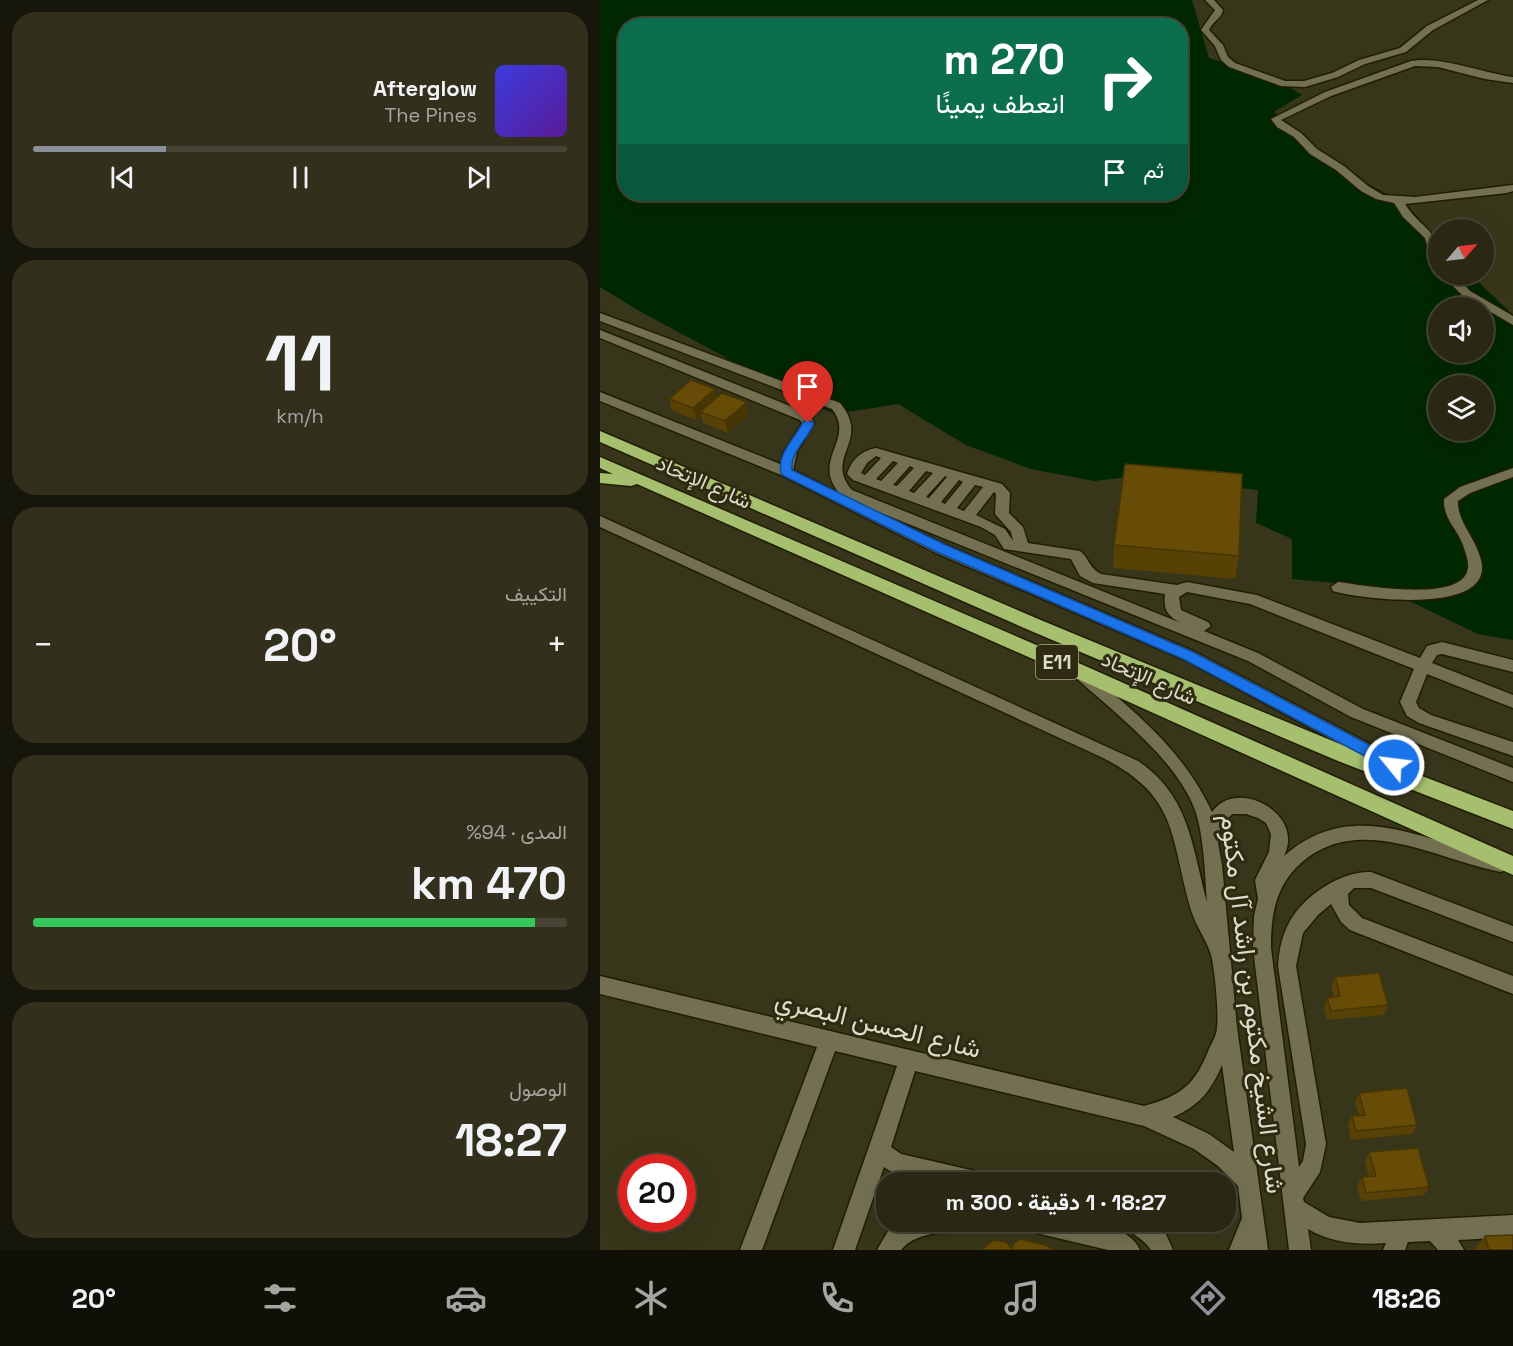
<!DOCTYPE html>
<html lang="ar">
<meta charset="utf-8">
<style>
body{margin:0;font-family:"Space Grotesk",Vazirmatn,sans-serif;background:#32301d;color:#f1f3f6;direction:rtl;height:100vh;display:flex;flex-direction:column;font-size:22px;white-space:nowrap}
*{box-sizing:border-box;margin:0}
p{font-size:20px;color:#a5a6a0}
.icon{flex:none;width:33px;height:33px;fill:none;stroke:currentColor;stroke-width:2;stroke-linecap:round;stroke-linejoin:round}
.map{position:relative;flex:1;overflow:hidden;direction:ltr}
.details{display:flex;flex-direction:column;gap:12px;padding:12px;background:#17160b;width:600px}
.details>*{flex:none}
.guide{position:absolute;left:18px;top:18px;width:570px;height:183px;border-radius:24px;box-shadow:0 6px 24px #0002,0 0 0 2px #464434;direction:rtl;background:#0b6e4f;color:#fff;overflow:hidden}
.needle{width:39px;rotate:62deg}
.tools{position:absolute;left:828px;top:219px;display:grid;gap:12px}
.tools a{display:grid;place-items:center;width:66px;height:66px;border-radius:50%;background:#2a2814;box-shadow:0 6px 24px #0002,0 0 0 2px #464434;font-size:30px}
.speed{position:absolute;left:18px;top:1154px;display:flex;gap:12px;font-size:30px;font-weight:700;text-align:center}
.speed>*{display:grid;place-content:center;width:78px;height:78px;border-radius:50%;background:#2a2814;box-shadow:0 6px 24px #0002,0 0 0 2px #464434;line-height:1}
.speed .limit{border:9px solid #d22;background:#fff;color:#111}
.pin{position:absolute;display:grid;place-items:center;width:51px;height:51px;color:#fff;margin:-62px -26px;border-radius:50% 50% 50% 0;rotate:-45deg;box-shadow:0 0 6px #0007}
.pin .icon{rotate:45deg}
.me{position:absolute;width:66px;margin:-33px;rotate:299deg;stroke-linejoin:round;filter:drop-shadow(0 0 4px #0008)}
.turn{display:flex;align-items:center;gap:21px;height:126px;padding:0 24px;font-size:27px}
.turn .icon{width:78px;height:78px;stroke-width:2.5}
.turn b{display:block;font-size:42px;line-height:51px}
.then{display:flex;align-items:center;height:57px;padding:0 24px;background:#0003;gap:12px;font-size:22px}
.big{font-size:45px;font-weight:700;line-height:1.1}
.details .widget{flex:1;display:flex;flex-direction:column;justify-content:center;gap:9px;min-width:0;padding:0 21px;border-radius:24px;background:#32301d}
.details .dial{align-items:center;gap:0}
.dial b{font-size:78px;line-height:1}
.song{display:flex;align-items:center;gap:18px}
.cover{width:72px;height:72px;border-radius:9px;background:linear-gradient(135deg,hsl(240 70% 55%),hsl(270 70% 35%))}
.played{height:6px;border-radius:3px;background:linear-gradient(90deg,#8c9099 25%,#464434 25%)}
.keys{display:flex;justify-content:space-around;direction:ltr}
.heat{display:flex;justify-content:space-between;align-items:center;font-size:33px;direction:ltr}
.charge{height:9px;border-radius:4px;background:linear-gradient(90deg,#34c759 94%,#464434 0)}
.trip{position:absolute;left:276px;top:1172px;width:360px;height:60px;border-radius:24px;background:#2a2814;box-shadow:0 6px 24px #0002,0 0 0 2px #464434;font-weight:700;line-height:60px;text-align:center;direction:rtl}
.tab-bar{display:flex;height:96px;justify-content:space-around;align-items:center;background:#111008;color:#a5a6a0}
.tab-bar .icon{width:42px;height:42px}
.tab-bar .current{color:#8c9099}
.tab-bar b{font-size:27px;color:#f1f3f6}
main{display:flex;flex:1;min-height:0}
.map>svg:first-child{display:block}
.water{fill:#002800;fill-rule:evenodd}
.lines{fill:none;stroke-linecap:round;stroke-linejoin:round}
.minor-casing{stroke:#201d02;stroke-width:3}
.highway-casing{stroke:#201d02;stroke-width:3}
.minor{fill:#737052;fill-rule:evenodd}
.highway{fill:#a6bf6e;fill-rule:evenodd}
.wall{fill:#584105}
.shaded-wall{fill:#473504}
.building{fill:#664c06;stroke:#473504;stroke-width:1.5}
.route{fill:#1a73e8;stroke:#114b97;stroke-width:1.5}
.labels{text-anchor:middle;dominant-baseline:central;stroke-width:6;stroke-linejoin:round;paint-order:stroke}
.shield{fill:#2e2b10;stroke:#a8a793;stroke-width:1.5}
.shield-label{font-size:20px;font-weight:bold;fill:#dddccb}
.street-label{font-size:21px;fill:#dddccb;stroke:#2e2b10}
.near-street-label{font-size:26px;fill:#dddccb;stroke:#2e2b10}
</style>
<main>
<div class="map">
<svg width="913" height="1250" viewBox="0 0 913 1250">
<rect width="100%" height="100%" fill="#38361a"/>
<!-- water -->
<path class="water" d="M0,0H592L609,58L676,79L702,95L674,112L728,162L807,205L838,239V274L871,275L913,315V640L878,634L780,587L692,579V539L656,523L658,490L537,476L494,481L431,469L366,445L298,404L235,414L177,390L123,356L41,312L0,287ZM26,26H580V194H26ZM838,308H884V352H838ZM838,386H884V430H838Z"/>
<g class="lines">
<!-- minor casing -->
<g class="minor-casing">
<path id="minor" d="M605,0H614L623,10C621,19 613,21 609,30L623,45L628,57L635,63L685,81H704L732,73L759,60L800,48L827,26L878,0H888L833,30L806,52L765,64L738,77L705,87L681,86L629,67L621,60L615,46L601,30L615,10Z
M811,61C842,56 882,73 913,77V83L885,79L838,67L815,66L731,96L681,120L701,133L717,149L744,166L768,186L783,195L815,197L913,185V191L907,193L805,204C822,231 842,229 838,266L832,263L825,238L803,217L794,203L776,199L761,191L736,170L710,154L694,137L677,127L671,119L725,92Z
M841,274H853L870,291L913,316V325L862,295Z
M0,313L240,403C272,441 223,457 252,490L581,623C567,616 563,609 565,594L493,583L480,576L471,559L404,549L395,535L381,527L253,480L247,474C252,459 261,451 276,448L402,484L410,493L409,513L423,527L428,543L480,551C490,559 488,567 501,574L577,585L587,582L657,595L820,658L827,646L842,642L913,660V672L842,654L837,655L832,663L913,695V708L827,674L816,702L819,708L831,715L913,742V756L819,723L807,716L800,702L814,669L650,604L587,592L579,597L581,610L608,622L611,626L604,631L658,653L763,709L913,768V782L751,717L648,661L269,508L346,545L593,651L819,770L821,775L819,780L813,782L807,780L583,659L336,553L181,475L0,401V392L180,464L184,452L202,423L200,420L0,338V330L210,414L214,423L197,452L193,470L239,493C211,459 256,439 232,409L0,321ZM276,456L281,458L265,475L261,473L267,463ZM293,461L298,463L281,481L276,479ZM310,466L314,468L297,486L293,485ZM326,471L333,473L314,493L309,491ZM345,476L347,477L329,498L326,497ZM359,480L363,482L345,504L341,502ZM375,485L383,487L364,511L357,508ZM394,492L396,494L395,514L411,532L413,541L405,529L376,515Z
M913,468V477L870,493L858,501C857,523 879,541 882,565C887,615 760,599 733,591L731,587L738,582C762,585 864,604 868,568C869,562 865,551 863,545C857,528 843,519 844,499L860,487Z
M0,516L538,761C590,796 592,847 607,902C605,874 604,836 595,810C576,759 516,714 476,678L473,674L476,670H486C537,714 583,750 612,812C615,808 619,804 623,802C651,786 703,818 684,856C741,806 799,829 862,848C877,852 893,853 907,859L910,864L907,869L901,872C836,860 759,811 700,864C675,887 671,915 671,948L699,1167L703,1161L706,1144L678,966C679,950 682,935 690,921C705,895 741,871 771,872L913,926V942L771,888H754L748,894L749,905L762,918L913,976V994L750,930L741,922L731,904L718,915L703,933L696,966L726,1144L720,1172L703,1198L704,1202L729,1217L760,1223L913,1215V1237L858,1240L864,1250H838L830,1241L808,1242L805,1250H783L786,1243C759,1245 731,1243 708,1229L711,1250H689L653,948L654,916L658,899L655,880L669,852L671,834L666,823L658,818L646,814H632L624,823L617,837L622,865L637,1027L668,1250H629L642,1218L638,1186L618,1166L594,1149L544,1126L315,1071L291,1147L301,1154L375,1171L382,1175L386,1182C356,1182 309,1186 284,1167L255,1250H233L297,1066L235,1051L162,1250H140L217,1047L0,994V976L544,1106C581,1096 595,1085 609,1049C612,1043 617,1034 617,1028C619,1012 615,975 612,959C609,944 597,928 592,913C569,837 581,796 499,756L0,527ZM622,1065L634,1152L609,1134L573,1117C599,1106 611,1091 622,1065Z
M306,1221H398L395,1229L387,1232C360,1233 320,1227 301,1250H277L288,1231Z
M421,1221C452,1221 526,1216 540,1250H508L432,1232L424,1229Z
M522,1221H555L565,1232L573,1250H551C543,1237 527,1233 522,1221Z"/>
</g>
<!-- highway casing -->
<g class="highway-casing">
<path id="highway" d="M0,431L443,621L752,749L913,811V829L738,761L431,631L0,442Z
M0,457L483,665L913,856V875L469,675L37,484L31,486L0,483V473L13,474L0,468Z"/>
</g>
<!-- minor -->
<use href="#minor" class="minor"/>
<!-- highway -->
<use href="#highway" class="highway"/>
</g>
<!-- wall -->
<path class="wall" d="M117,398L149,414L128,433L103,423L101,415L96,420L72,410L69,399Z
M514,545L639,556L635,579L513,568Z
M735,977L788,1005L784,1015L727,1020L724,1008L727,998L734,997L731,987Z
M759,1093L817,1125L812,1134L751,1140L748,1125L752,1116H759L755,1102Z
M769,1152L829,1187L824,1195L761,1201L757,1186L762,1177H769L765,1161Z
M885,1236L913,1250H874Z"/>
<!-- shaded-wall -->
<path class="shaded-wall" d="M115,389L118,401L100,412L101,415L96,420L93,408Z
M147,402L149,414L128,433L125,421Z"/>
<!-- building -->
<path class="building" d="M91,380L115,389L93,408L69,399Z
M122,393L147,402L125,421L100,412Z
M525,464L642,474L639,556L514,545Z
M779,973L788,1005L731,1011L727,998L740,996L735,977Z
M807,1088L817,1125L756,1131L752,1116L765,1115L759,1093Z
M818,1148L829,1187L766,1193L762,1177L776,1176L769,1152Z
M913,1235V1250H889L885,1236Z
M421,1239L445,1245L455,1250H381L393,1240L407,1242L411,1249L415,1242Z"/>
<!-- route -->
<path class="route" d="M208,420L214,423C208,440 190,451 192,470L346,545L593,652L800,761L802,765L800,769H789L583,659L337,552L182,475C174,456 196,437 204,421Z"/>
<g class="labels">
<!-- shield labels -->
<rect class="shield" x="436" y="645" width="42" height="34" rx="4.5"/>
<g class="shield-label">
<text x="457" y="662">E11</text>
</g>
<!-- street labels -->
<g class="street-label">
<text transform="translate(104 482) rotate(24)">شارع الإتحاد</text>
<text transform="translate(549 678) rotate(24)">شارع الإتحاد</text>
</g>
<!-- near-street labels -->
<g class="near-street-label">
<text transform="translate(653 1004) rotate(83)">شارع الشيخ مكتوم بن راشد آل مكتوم</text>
<text transform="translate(278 1024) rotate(14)">شارع الحسن البصري</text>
</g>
</g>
</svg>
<div class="tools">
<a><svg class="needle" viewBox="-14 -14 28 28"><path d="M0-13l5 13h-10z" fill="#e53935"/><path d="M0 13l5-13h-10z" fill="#a5a6a0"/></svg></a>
<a><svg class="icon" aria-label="sound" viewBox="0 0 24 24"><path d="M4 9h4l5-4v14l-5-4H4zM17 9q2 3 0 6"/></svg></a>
<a><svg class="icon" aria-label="layers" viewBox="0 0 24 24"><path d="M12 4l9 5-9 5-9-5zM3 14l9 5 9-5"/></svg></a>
</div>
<div class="speed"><div class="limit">20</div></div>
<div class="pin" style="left:208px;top:423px;background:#d93025"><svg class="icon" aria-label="arrive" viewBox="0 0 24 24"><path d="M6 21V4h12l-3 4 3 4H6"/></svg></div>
<svg class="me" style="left:794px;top:765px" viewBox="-20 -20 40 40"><circle r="17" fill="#1a73e8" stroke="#fff" stroke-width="3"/><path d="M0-11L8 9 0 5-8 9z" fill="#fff"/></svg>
<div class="trip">18:27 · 1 دقيقة · 300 m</div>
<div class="guide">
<div class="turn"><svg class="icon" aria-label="right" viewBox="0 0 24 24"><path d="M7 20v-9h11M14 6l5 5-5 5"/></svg><div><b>270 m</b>انعطف يمينًا</div></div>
<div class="then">ثم<svg class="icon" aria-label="arrive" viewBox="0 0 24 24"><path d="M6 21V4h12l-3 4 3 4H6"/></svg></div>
</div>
</div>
<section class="details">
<div class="widget">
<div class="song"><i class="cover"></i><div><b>Afterglow</b><p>The Pines</p></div></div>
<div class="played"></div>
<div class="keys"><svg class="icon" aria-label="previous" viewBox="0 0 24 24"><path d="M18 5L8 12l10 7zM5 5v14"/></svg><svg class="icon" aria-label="pause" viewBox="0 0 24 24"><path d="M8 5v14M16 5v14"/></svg><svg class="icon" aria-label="next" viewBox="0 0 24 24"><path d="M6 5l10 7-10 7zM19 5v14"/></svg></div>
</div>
<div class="widget dial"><b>11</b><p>km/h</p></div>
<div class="widget"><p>التكييف</p>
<div class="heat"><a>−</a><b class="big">20°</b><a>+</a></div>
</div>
<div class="widget"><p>المدى · 94%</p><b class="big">470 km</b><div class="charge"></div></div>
<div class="widget"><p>الوصول</p><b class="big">18:27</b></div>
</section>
</main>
<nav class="tab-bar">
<b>18:26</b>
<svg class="icon current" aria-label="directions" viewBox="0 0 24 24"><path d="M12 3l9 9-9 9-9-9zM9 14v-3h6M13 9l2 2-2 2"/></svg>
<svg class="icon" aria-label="music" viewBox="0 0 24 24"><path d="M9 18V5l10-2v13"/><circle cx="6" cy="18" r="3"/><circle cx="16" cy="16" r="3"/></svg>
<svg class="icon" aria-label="phone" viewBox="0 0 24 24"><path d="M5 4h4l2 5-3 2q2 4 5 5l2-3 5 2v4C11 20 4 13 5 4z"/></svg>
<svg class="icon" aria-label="climate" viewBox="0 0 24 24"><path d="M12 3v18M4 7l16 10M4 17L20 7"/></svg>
<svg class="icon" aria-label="car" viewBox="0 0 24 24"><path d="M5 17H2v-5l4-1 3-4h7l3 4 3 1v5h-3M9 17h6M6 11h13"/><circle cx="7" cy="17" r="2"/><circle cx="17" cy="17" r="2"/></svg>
<svg class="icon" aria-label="filters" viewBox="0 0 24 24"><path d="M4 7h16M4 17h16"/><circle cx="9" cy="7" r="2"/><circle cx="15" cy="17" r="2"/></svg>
<b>20°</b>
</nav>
